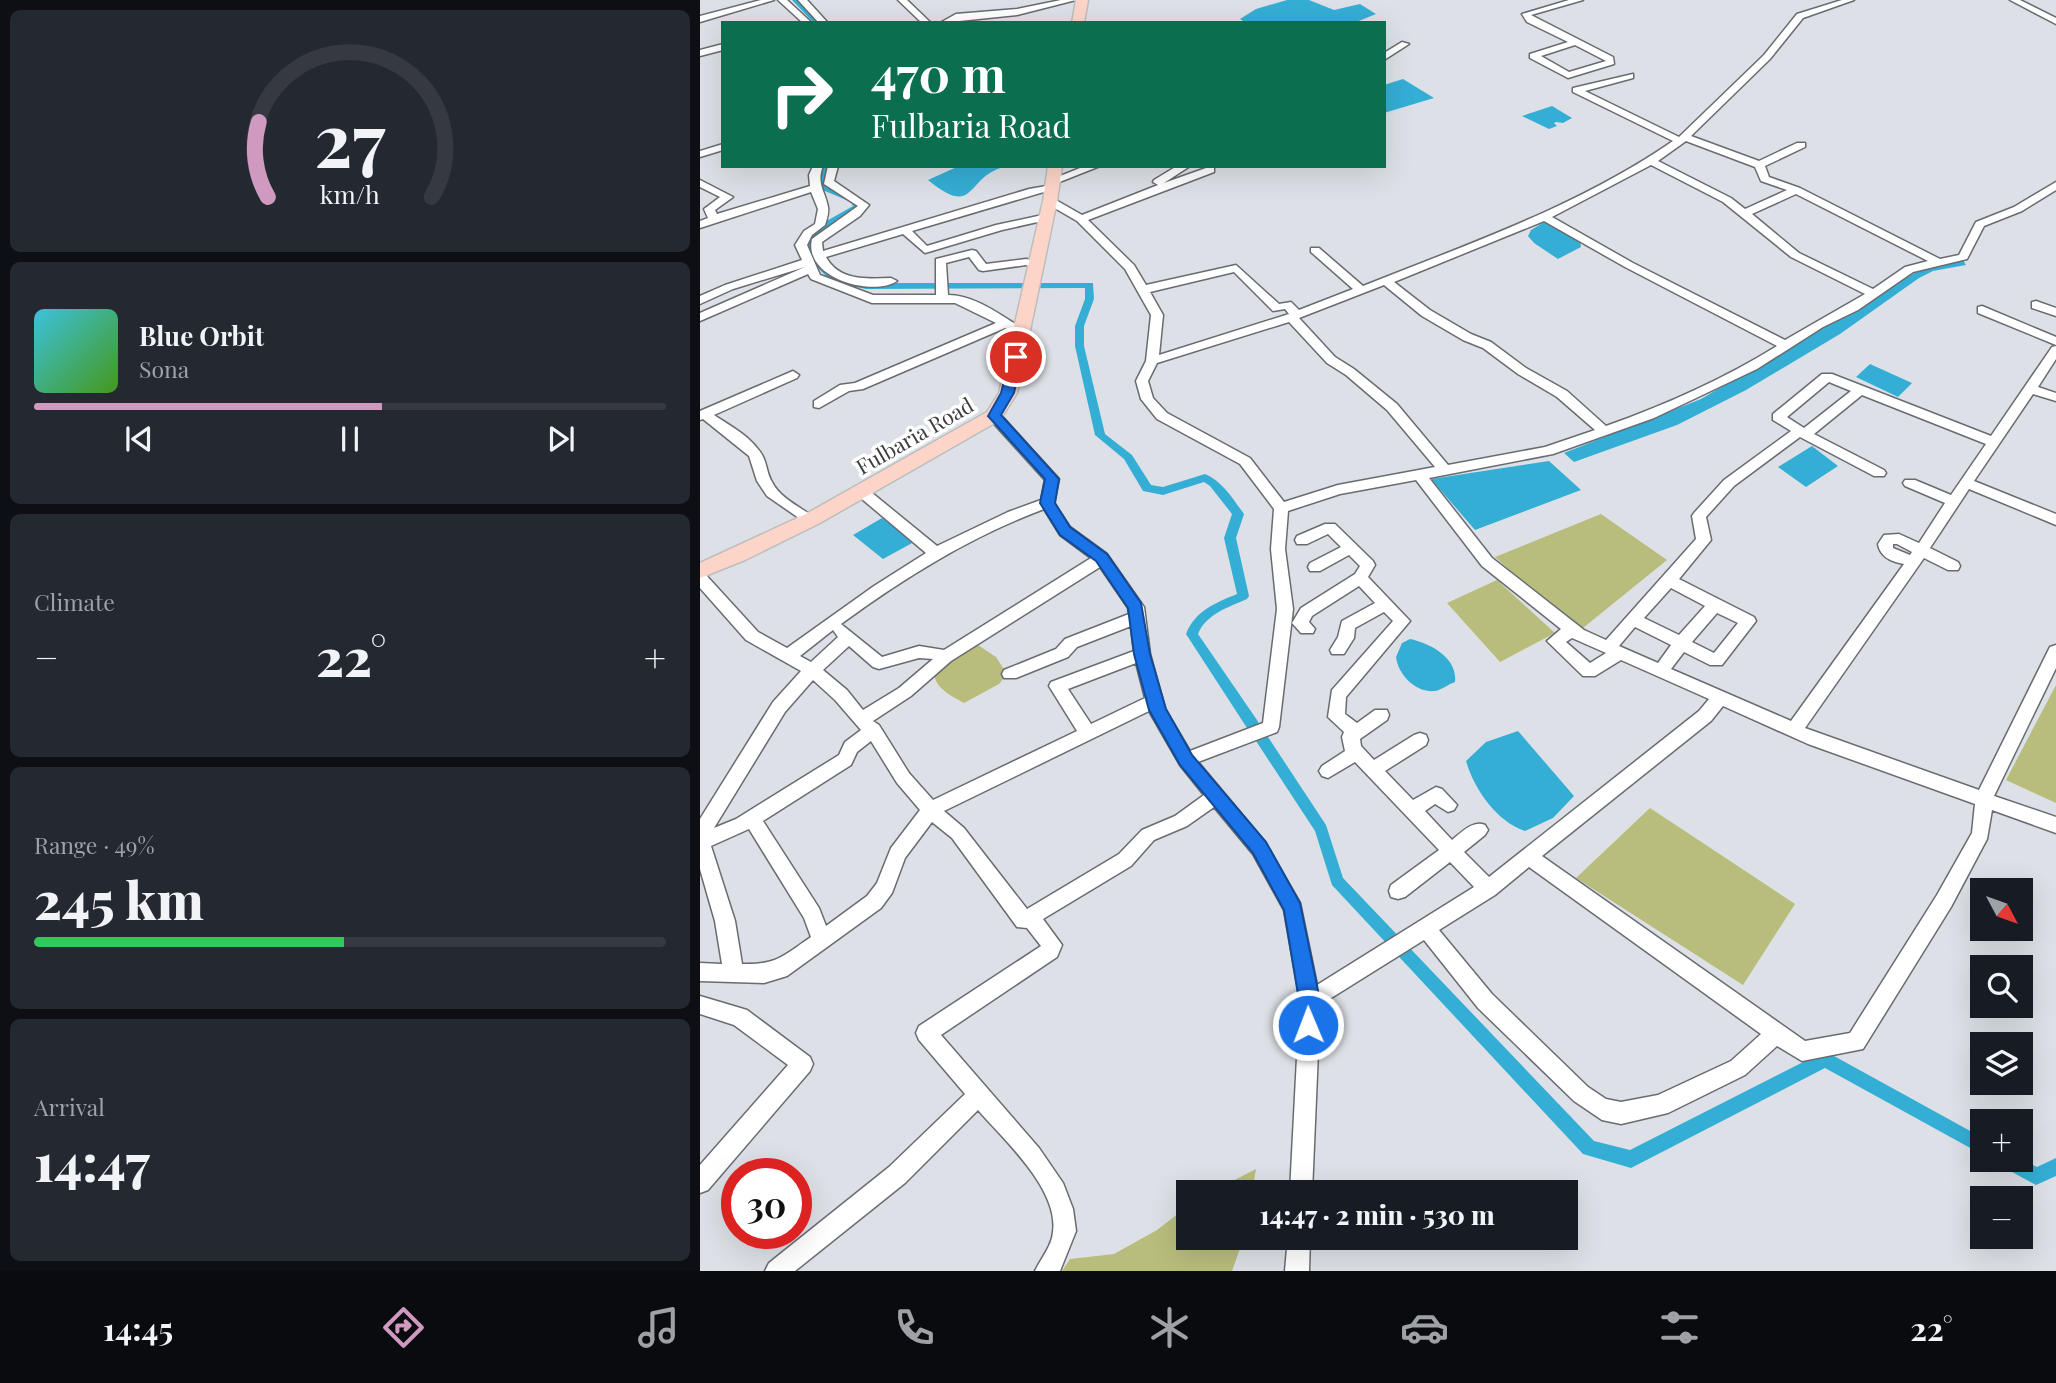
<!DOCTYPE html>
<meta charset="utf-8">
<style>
body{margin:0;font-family:"Playfair Display",serif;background:#242831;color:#f1f3f6;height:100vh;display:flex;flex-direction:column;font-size:26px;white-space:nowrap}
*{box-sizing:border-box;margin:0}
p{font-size:23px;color:#9ea1a6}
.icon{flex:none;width:38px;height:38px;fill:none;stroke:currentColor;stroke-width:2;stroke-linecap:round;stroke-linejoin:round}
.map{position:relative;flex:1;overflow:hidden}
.sheet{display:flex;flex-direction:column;gap:10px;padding:10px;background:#0d0f14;width:700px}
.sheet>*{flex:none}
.top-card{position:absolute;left:21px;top:21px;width:665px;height:147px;border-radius:0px;box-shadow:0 7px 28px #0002;background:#0b6e4f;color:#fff;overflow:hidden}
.needle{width:46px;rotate:131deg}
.controls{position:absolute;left:1270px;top:878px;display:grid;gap:14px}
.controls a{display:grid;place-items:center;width:63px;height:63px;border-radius:0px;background:#171b24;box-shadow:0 7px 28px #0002;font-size:35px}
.speed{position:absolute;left:21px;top:1158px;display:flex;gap:14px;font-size:35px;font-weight:700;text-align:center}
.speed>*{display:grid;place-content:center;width:91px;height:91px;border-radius:50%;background:#171b24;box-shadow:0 7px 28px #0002;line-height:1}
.speed .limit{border:10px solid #d22;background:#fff;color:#111}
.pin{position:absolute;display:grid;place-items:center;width:60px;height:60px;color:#fff;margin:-30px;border:4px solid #fff;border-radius:50%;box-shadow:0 2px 7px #0007}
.me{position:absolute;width:77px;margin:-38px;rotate:359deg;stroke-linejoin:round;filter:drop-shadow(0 0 5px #0008)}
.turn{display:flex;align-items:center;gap:24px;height:147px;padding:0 35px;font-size:32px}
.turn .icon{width:91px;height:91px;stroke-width:2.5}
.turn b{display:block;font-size:49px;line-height:60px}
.big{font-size:52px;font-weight:800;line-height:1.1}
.sheet .tile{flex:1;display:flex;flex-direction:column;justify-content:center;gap:10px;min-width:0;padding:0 24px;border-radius:10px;background:#242831}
.sheet .dial{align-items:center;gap:0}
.dial svg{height:182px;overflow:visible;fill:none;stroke:#363941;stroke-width:7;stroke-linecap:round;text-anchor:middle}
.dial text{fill:#f1f3f6;stroke:none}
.song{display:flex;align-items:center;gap:21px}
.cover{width:84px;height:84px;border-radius:10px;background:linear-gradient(135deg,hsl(190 70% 55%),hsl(100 70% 35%))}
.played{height:7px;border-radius:4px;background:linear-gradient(90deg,#cf99c0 55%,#363941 55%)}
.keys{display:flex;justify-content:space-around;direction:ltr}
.heat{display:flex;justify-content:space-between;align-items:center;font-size:38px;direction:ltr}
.charge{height:10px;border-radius:5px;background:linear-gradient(90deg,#34c759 49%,#363941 0)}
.trip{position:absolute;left:476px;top:1180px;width:402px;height:70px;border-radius:0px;background:#171b24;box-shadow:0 7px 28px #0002;font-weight:800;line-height:70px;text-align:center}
.tabs{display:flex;height:112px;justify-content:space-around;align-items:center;background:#090b0e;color:#9ea1a6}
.tabs .icon{width:49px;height:49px}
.tabs .on{color:#cf99c0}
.tabs b{font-size:32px;color:#f1f3f6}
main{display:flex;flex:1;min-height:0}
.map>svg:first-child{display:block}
.green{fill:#b9bd7b}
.water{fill:#35aed6}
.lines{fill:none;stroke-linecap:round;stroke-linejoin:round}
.canal{fill:#35aed6;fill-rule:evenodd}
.minor-casing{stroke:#686c71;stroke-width:3}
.major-casing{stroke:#bcbdbe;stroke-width:3}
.minor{fill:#fff;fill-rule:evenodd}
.major{fill:#fdd5c8;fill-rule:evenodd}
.route{fill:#1a73e8;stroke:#114b97;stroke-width:2}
.labels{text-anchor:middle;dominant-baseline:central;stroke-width:7;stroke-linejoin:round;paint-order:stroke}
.street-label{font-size:21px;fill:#3b3d3f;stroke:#fff}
</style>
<main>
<section class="sheet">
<div class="tile dial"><svg viewBox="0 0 100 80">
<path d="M14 69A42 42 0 1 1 86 69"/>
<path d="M14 69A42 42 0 0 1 10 36" stroke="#cf99c0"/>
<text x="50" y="56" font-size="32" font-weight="700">27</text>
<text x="50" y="72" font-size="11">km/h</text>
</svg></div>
<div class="tile">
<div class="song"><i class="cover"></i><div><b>Blue Orbit</b><p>Sona</p></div></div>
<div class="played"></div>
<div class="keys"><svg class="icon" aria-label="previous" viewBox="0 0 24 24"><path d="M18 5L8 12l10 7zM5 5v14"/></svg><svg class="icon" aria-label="pause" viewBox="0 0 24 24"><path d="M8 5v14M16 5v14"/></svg><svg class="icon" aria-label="next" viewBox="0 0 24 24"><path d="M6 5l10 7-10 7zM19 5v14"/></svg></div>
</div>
<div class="tile"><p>Climate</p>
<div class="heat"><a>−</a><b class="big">22°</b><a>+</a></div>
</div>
<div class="tile"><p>Range · 49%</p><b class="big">245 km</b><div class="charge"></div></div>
<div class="tile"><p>Arrival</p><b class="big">14:47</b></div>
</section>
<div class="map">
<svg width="1356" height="1271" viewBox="0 0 1356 1271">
<rect width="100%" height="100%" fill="#dde1e7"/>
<!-- green -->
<path class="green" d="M901,514L967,560L883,628L856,611L795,557Z
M797,580L855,633L800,662L747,603Z
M275,643L296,657L307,674L299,684L264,703C252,696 236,689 234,674Z
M1356,685V803L1306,780Z
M950,808L1095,904L1043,985L876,878Z
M556,1169L552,1192H511Z
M488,1206V1237H544L532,1271H362L370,1259L414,1254L457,1230Z"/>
<!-- water -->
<path class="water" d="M587,0H609L634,10L660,4L676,14L654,23H546L540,19L556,9Z
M703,79L734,98L684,113V85Z
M852,106L872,118L863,123L856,122L854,123L857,126L849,129L822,116Z
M259,166H308C264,174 278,221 228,180Z
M846,221L880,240L881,247L858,259L834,243L828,236L831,230Z
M1263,260L1266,265L1233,271L1219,278L1140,334L1046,390L977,425L874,462L864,453L1001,399L1218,271Z
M1170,364L1212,383L1198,397L1156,377Z
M1112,446L1138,466L1106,487L1078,467Z
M849,461L881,490L775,530L731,479Z
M182,518L214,542L183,559L153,535Z
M710,639C730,643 758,658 755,682C749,684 741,690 735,691C715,693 698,674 696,657L702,643Z
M818,731L874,796L853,818L825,831C797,822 774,789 766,761L786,742Z"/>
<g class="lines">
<!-- canal -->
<path class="canal" d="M92,0H99L121,23H114Z
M122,166H130L125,185L158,199L161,207L122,231L110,251L138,278L166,283H393L394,299L384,326V346L405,434L432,455L451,485L463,487L505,474C522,481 533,499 544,514L536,538L549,596L547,599C529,607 506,614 498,634L557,720L559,724L557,728H547L486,634C495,611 515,603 537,594L524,538L532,514L510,486L504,482L463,495L443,491L424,459L395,435L375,346V326L385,299V288L166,289L132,282L101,251L116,227L153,206L151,202L118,188Z
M563,736L568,737L626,825L643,878L894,1141L930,1150L1125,1051L1283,1138V1155L1125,1068L931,1168L883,1154L632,885L615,831L556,741L558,737Z
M1356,1158V1176L1336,1185L1301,1166L1299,1160H1321V1159L1337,1167Z"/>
<!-- minor casing -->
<g class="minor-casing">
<path id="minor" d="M61,0H74L0,22V16Z
M78,0H87L112,23H103Z
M98,0H107L128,23H119Z
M198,0H207L231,23H222Z
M361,0H376L317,15L240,23L256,14L317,9Z
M869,0H883L831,15L913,57L914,64L868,78L830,58V54L868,42L827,22L822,14ZM875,45L906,61L869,72L841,56Z
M1142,0H1154L1103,18L1070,59L991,136L1059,161L1097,143H1105V147L1065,166L1069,177L1100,188L1240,259L1259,255L1276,222L1314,207L1356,182V190L1322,211L1284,226L1267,259L1213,272L1158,310L1123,327L1057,369L954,418L853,454L729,478L792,558L884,630L906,640L996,539L992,516L994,513L1024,480L1091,431L1073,420V414L1122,374H1132L1291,436L1352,347L1356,346V359L1338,387L1356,393V401L1333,394L1274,481L1356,514V525L1269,489L1230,548L1258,562L1260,566L1258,570H1248L1224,558L1105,728L1279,790L1348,651L1350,647L1356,645V668L1294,796L1356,817V833L1292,810L1287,839L1251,907L1163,1049L1102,1061L1077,1046L1045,1075L968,1113L921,1124L902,1120L874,1101L778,1008L724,940L620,1005L612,1192H590L600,1000L584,910L553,854L514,807L487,826L454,840L431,866L343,919L362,945L357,957L241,1035L339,1148L363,1183L373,1209L376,1231L360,1271H335C341,1258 352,1246 353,1232C359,1189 304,1140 278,1110L205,1183L95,1271H65L69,1263L189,1167L265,1094L219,1040L216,1033L219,1026L341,946L327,928L317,927L252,838L232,822L205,858L192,893L181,908L87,976L64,983L0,981V963L22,964L15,921L0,869V819L73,702L101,671L46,640L0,588V573L5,574L58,632L87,648L174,586L226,553L156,494L154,491L156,488H166L237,546L308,512L341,500L345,480L287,416L289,413H299L359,479L354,503L370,527L407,554L444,607L450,654L465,709L490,751L563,723L577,609L571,549L574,509L540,464L457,419L441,399L436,381L446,361L451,315L425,269L377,221L346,203V199H354L382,215L458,185L453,182L454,180L477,166H490L464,183L506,168H514V172L388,220L434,265L446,285L536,265L579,304L591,302L599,310L653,289L611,252V248H619L663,286C768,244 879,206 973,141L873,92V88L933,74V78L885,91L979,137L1064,55L1097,14ZM986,141L1055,167L1061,181L1087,190L1045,209L1031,198L958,161ZM951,165L1023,202L1091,257L1165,294L1085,340L933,263L852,217ZM1096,194L1228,261L1205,267L1173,289L1099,253L1052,214ZM844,221L925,267L1077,346C1024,379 965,405 906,426L867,391L826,368L791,342L771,334L730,310L694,282ZM534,272L573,311L585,309L589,314L459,355L463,315L450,292ZM684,285L722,316L763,340L783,348L818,374L857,397L895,430L845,447L748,465L697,404L654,369L635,357L599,318ZM589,322L627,363L646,375L687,410L735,467L638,485L584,502L550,458L467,413L453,398L448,381L457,363ZM1129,382L1151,391L1104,428L1087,417ZM1162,395L1286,444L1251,495L1215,480H1205L1203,483L1205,486L1245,503L1219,543L1199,534L1184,535L1178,544C1180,557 1192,562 1204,564L1091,721L971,669L984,652L1010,665H1022L1056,621L1054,617L979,579L1011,540L1006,517L1034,486L1100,437L1174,476H1184L1186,473L1184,470L1114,434ZM716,480L782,566L861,629L847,641L883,676H895L921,660L1009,699L999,711L789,877L764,852L785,835L788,830L785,825C773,820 762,832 752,840L725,811L735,804L748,812L754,810L757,805L742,789L736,787L713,800L685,771L726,745L728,740L726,735L720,733L714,735L674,760L661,746L660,739L687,720L689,715L687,710H675L657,723L645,714L646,697L710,621L668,577L675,565L673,561L635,524H625L597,536L595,540L597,544H607L628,534L641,547L610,563L608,567L610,571H620L649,555L660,566L655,574L601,608L592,623L601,633H613L615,629L609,622L612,616L659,586L675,603L642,621L638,637L630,650L632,654H644L654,638L655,628L684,612L693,621L632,690L628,717L644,732L642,737L645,751L622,766L619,771L622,776L628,778L655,762L739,850L691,885L689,891L691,897L698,899L705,897L750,862L774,887L617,985L600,903L565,842L498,762L577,732L579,727L593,609L585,549L588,511L640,494ZM344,509L360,535L391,558L244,650L219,646L182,657L141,624C205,577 270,537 344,509ZM1197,544L1212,552L1210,555L1193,548V544ZM400,567L428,608L429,614L365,639L356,649L304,670L302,674L304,678H316L368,657L377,647L431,626L434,651L351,682L349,686L377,731L233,800L209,773L179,725L173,721L211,696L251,661ZM971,588L1005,606L979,635L944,618ZM1017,613L1038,623L1014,653L992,642ZM935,627L971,645L958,663L919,646ZM133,630L138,637L111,662L100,656ZM872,638L906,653L890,663L866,642ZM149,646L173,667L179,669L219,658L233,659L199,688L163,710L147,690L123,670ZM436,663L445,698L391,724L368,689ZM113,680L135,700L161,730L145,742L139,755L36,819L14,828L85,712ZM1023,706L1108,744L1275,804L1272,833L1237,895L1150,1033L1105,1041L842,856L1011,721ZM449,711L480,765L504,795L475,816L442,830L419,854L327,909L264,828L244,811ZM171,741L197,783L220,810L191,848L177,883L167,896L126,926L119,908L63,821L151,765L157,752ZM49,829L104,918L111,937C83,956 77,965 42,964L35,921L11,846ZM829,867L1061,1034L1031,1061L958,1095L921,1102L906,1099L888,1087L792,994L739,930L795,895Z
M1310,0H1320L1356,18V24Z
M702,42L709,44L684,60V53Z
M23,44V50L0,56V50Z
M23,144V150L0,157V151Z
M113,166H123C116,183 125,191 128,207C129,213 127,219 125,225L112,235L107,245L120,275L173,295H236V259L272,250L276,251L286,264L326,259L340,262L342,264L336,267L326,265L283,271L279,270L269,257L246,263L248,295C276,295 303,317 325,330V336H317L305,328L163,389L149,391L119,408L114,407V401L140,385L155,383L296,323L255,303H172L111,279L108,274L0,321V313L105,267L33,289L0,304V296L25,285L102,260L95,245L104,231L115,224L118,209L111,192L0,228V221L8,218L4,209L20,197L0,187V180L33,197L15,210L17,214L110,186L109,175Z
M128,166H138L134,181L169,205L160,216L122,242L123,251L329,189L352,185L357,188L212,231L227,246L296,225L347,214L351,215V219L302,230L225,253L203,234L126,257C139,281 167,279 191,278L197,281C174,297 103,279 112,239L158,206L124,184Z
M385,166H400L357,183L348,181Z
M1336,301L1356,308V316L1332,308V302Z
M1282,306L1356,337V345L1278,313V307Z
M93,371L99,375L97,378L14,415C29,425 46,434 57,448C68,460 65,470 72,482C80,498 100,507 114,517L116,520L114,523L109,525L67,496L57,481L49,456L3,419L0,420V411Z
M0,996L47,1010L110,1057L113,1064L110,1071L8,1190L0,1193V1165L88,1065L34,1025L0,1014Z
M588,1237H610L609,1271H585Z"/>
</g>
<!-- major casing -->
<g class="major-casing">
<path id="major" d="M376,0H388L384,23H372Z
M348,166H362L357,201L317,393L300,420L120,523L45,560L0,578V563L106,514L287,412L299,393L343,201Z"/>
</g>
<!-- minor -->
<use href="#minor" class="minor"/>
<!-- major -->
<use href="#major" class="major"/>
</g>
<!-- route -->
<path class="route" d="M316,353L322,357L314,393L301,415L359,479L355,503L370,527L407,554L441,603L450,654L466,709L492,755L566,842L600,903L620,1000L619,1025L616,1032L608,1034L601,1032L598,1025L599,1000L584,910L553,853L480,765L449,710L434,654L428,608L396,561L360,535L340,503L345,479L288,416L301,393L310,357Z"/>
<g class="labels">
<!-- street labels -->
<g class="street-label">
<text transform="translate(214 435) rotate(-30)">Fulbaria Road</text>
</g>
</g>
</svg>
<div class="controls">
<a><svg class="needle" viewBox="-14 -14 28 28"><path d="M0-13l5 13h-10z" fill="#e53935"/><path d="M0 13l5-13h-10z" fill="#9ea1a6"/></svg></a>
<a><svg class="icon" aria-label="search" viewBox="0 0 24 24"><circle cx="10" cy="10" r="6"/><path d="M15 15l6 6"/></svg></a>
<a><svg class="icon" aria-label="layers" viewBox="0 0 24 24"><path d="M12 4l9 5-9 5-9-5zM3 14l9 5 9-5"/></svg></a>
<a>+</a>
<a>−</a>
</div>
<div class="speed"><div class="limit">30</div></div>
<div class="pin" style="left:316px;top:357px;background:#d93025"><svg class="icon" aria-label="arrive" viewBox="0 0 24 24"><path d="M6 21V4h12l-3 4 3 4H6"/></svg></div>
<svg class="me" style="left:608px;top:1025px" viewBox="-20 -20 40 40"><circle r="17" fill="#1a73e8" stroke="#fff" stroke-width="3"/><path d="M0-11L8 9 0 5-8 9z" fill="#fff"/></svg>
<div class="trip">14:47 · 2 min · 530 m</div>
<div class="top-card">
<div class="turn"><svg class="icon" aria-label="right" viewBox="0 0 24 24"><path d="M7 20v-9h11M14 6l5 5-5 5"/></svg><div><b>470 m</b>Fulbaria Road</div></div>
</div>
</div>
</main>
<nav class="tabs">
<b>14:45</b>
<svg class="icon on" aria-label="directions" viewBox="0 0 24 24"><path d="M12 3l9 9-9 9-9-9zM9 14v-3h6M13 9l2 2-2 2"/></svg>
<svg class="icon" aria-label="music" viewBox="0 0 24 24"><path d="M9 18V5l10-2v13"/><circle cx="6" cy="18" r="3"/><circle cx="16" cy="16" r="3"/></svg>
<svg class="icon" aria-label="phone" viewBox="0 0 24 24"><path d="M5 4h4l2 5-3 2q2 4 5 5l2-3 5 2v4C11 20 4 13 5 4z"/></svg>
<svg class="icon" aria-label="climate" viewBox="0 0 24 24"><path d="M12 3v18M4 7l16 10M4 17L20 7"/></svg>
<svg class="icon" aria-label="car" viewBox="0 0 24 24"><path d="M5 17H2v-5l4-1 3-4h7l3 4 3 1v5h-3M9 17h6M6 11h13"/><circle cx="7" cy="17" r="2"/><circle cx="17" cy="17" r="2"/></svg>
<svg class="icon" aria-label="filters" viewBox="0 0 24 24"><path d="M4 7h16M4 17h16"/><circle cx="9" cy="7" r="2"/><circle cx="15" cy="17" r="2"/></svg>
<b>22°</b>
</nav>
